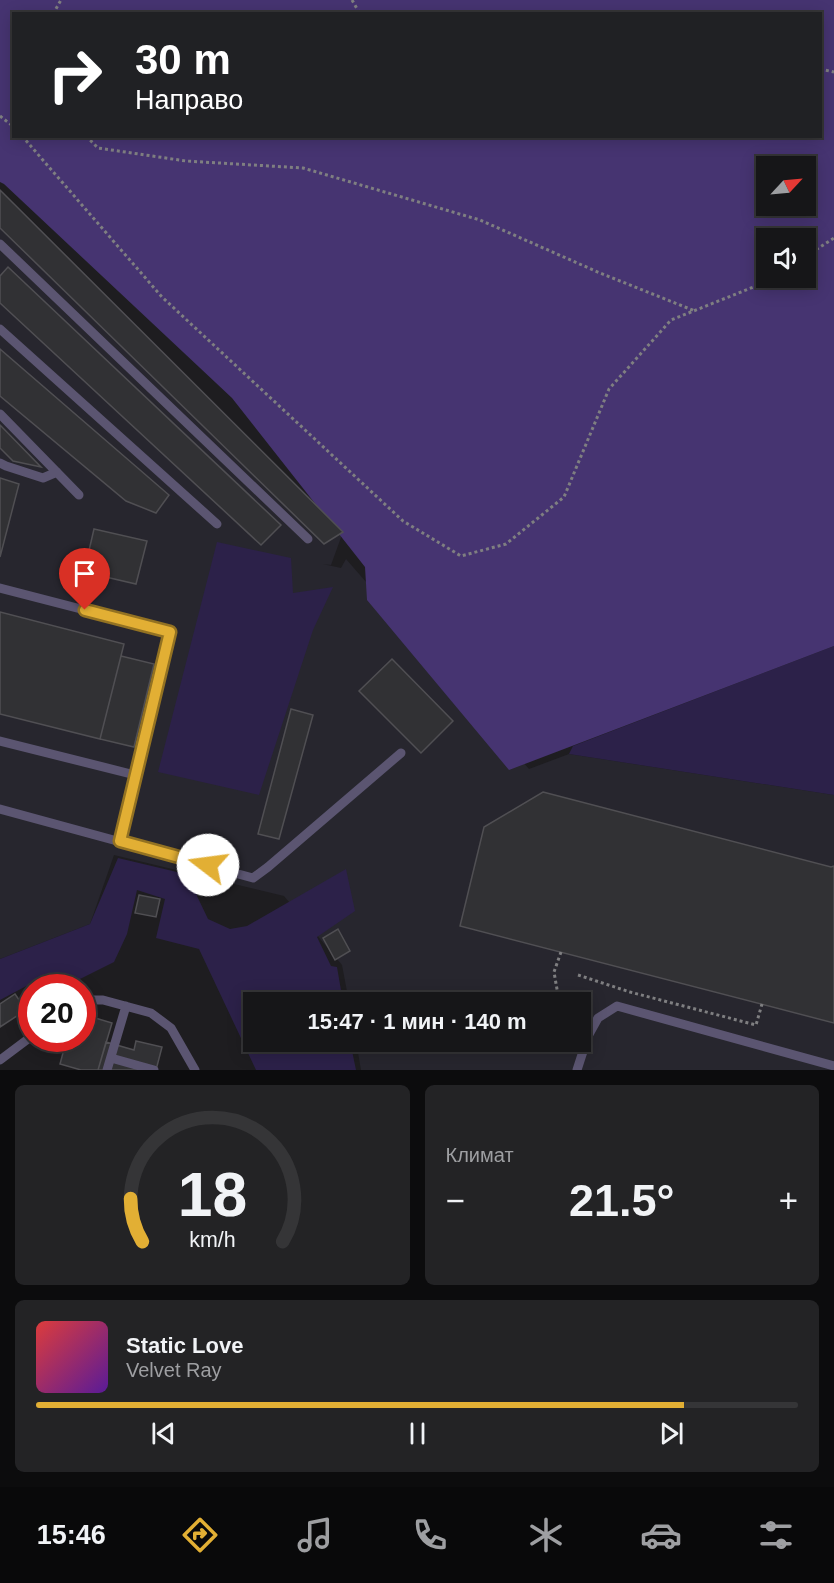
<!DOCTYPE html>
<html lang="ru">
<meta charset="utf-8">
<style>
body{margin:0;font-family:Arial,sans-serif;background:#232325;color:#f1f3f6;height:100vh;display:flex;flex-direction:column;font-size:22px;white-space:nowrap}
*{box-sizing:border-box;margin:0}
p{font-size:20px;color:#9e9fa2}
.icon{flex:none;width:33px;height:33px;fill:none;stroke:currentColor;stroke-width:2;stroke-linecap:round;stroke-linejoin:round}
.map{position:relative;height:1070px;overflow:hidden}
.side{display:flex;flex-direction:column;gap:15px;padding:15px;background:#0c0c0d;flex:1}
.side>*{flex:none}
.top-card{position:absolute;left:12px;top:12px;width:810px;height:126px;border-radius:0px;box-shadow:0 3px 15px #0003,0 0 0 2px #353537;background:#202124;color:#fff;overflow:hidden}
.needle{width:39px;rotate:64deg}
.buttons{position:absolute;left:756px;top:156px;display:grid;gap:12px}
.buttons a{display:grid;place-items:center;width:60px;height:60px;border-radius:0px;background:#161618;box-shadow:0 3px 15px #0003,0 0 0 2px #353537;font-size:30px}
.speed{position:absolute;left:18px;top:974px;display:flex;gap:12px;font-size:30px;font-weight:700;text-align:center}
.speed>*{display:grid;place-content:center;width:78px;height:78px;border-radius:50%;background:#161618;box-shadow:0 3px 15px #0003,0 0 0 2px #353537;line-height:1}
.speed .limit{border:9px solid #d22;background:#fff;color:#111}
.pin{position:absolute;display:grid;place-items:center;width:51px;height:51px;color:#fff;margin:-62px -26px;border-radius:50% 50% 50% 0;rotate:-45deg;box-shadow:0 0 6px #0007}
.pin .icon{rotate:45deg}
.me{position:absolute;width:66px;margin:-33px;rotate:285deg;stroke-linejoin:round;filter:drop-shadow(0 0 4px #0008)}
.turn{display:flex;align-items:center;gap:21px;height:126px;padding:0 24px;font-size:27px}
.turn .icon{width:78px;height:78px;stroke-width:2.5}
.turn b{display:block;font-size:42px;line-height:51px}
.big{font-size:45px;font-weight:600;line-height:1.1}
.side .card{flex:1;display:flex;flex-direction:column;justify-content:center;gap:9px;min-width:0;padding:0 21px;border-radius:9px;background:#232325}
.side .dial{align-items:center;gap:0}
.dial svg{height:156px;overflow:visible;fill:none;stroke:#353537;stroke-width:7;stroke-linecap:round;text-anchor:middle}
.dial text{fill:#f1f3f6;stroke:none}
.song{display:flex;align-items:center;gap:18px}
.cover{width:72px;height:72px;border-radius:9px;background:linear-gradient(135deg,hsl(0 70% 55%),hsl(270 70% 35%))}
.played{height:6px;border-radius:3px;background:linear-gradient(90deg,#e2af34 85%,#353537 85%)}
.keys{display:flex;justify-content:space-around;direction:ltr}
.heat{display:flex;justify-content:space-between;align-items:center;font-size:33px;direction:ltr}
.side .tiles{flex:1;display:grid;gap:15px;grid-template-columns:1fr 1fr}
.card:last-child{grid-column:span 2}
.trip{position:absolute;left:243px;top:992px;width:348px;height:60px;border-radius:0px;background:#161618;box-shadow:0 3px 15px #0003,0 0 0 2px #353537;font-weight:600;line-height:60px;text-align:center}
.tabs{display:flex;height:96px;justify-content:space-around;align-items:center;background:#09090a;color:#9e9fa2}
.tabs .icon{width:42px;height:42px}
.tabs .selected{color:#e2af34}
.tabs b{font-size:27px;color:#f1f3f6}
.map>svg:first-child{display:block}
.built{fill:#27262e}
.green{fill:#2c2149}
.forest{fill:#463471;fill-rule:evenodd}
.building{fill:#313134;stroke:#504f53;stroke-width:1.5}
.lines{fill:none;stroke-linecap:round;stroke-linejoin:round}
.path{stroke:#7f7f81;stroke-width:3;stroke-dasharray:3 3;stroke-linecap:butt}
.lane{stroke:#5b5571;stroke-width:9}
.route-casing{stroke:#937222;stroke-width:15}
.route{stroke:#e2af34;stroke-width:10}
</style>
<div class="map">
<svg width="834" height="1070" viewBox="0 0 834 1070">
<rect width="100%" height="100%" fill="#1e1d20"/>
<!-- built -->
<path class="built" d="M0,190L343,532L331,565L323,564L341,568L346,559L529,769L569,754L834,795V1070H361L356,1041H580V1002H349L342,965L284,896L114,855L90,924L0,959Z"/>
<!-- green -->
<path class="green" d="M217,542L291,558L293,593L333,587L313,630L259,795L158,772Z
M834,646V795L569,754L573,746Z
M118,858L198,877L197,896L208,919L230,929L247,926L346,869L355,911L317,937L331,966L337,967L343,1002H254V1041H350L356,1070H256L199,949L156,938L165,899L137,890L127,934L114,962L64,987H47L32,983L0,1000V959L90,924Z"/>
<!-- forest -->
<path class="forest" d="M0,0H834V646L509,770L367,600L365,567L232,398L4,184L0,182ZM14,14H820V136H14ZM766,166H806V206H766ZM766,238H806V278H766Z"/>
<!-- building -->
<path class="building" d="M0,190L1,191L343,532L324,544L0,228Z
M8,267L281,525L261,545L0,303V276Z
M0,349L169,495L156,513L126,501L0,396Z
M0,425L41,467L13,461L0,448Z
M0,478L19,484L0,557Z
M94,529L147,541L136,584L84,572Z
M0,612L124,644L100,739L0,714Z
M121,656L154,664L134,747L100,739Z
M392,659L453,721L421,753L359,691Z
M291,709L313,715L279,839L258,834Z
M543,792L831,867L834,866V1023L460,926L484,827Z
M139,895L160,899L156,917L135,913Z
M338,929L350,951L335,960L323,938Z
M15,994L26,1010L0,1027V1004Z
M82,1014L112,1023L98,1070H81L60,1064L67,1038H82Z
M136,1041L162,1047L156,1070H98L106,1042L134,1050Z"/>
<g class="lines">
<!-- path -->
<path class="path" d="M352,0L360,14
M53,14L61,0
M820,69L834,72
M0,116L14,127
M22,136L162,297L403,521L461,556L506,544L564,497L609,389L671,320L761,284L771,278
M86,136L98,148L186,161L303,168L480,220L600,273L695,311
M806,256L834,238
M561,952L554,972L558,995L571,998
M578,975L630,992L756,1025L762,1004"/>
<!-- lane -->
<path class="lane" d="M0,244L308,539
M0,329L217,524
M0,414L79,495
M0,463L6,466L43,478L57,472
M0,588L170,632L120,841
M0,741L135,775
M0,809L253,878L268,867L401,753
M82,1000H103L151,1013L171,1028L195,1070
M111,1058L154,1070
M0,1060L32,1036
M107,1070L126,1006
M577,1070L588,1036L598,1018L617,1006L834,1066"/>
</g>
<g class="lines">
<!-- route casing -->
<g class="route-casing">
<path id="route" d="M85,610L170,632L120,841L208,865"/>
</g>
<!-- route -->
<use href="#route" class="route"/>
</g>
</svg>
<div class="buttons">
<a><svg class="needle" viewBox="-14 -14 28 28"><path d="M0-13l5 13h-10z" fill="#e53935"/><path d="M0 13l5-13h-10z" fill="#9e9fa2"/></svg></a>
<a><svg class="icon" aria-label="sound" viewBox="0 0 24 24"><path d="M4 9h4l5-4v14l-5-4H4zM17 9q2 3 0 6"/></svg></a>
</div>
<div class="speed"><div class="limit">20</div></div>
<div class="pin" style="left:85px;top:610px;background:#d93025"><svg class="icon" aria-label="arrive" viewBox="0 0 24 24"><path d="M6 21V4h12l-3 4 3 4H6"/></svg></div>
<svg class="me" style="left:208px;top:865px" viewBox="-20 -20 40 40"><circle r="19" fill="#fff"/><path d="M0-13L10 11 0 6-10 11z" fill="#e2af34"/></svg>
<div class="trip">15:47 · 1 мин · 140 m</div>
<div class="top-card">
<div class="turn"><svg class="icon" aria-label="right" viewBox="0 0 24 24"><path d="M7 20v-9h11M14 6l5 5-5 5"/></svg><div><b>30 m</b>Направо</div></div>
</div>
</div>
<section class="side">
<div class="tiles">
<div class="card dial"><svg viewBox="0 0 100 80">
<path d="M14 69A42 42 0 1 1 86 69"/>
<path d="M14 69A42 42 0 0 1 8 47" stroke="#e2af34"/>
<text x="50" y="56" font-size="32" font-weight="700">18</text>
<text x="50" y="72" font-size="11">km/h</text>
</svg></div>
<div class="card"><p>Климат</p>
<div class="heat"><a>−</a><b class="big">21.5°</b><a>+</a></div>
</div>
<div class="card">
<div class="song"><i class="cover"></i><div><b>Static Love</b><p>Velvet Ray</p></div></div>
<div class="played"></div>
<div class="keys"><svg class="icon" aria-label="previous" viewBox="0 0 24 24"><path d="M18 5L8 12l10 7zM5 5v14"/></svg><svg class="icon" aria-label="pause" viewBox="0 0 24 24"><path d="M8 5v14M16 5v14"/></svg><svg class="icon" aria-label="next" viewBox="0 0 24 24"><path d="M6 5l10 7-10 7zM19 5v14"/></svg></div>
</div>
</div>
</section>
<nav class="tabs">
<b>15:46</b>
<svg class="icon selected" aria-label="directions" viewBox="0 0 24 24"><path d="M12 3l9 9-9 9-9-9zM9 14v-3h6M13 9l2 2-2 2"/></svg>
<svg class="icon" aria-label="music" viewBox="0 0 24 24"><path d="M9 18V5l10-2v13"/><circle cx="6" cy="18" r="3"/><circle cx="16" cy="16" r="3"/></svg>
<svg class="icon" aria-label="phone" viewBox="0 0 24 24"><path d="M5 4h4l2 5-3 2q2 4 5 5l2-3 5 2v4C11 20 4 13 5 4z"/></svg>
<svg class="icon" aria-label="climate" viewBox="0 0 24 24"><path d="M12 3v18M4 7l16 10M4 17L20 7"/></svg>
<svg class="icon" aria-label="car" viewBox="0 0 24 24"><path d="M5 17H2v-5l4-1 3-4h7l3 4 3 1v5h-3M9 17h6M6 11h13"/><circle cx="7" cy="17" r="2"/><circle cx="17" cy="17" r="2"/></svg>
<svg class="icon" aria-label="filters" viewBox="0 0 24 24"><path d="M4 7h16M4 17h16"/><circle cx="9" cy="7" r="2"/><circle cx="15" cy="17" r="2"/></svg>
</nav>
